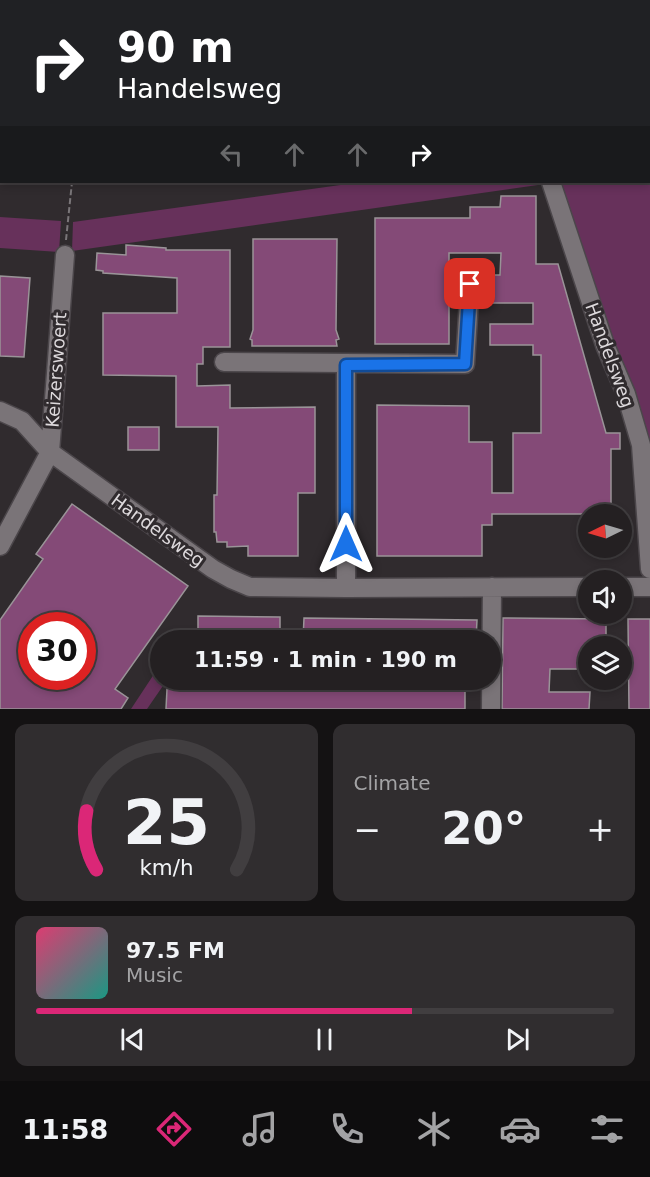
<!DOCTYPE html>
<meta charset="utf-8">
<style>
body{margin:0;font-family:"DejaVu Sans",sans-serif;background:#302d2f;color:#f1f3f6;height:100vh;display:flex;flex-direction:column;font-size:22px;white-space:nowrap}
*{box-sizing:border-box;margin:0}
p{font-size:20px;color:#a3a3a5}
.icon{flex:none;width:33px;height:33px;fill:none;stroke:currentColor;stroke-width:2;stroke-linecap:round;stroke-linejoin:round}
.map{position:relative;height:709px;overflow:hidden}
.details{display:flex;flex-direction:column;gap:15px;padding:15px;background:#141213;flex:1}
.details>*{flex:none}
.guide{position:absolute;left:0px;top:0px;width:651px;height:183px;box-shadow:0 3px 9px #0003,0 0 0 2px #413e40;background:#202124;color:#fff;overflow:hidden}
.needle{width:39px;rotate:265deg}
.fabs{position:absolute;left:578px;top:504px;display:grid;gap:12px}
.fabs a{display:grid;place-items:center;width:54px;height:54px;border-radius:50%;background:#242022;box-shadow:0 3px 9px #0003,0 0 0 2px #413e40;font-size:30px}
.speed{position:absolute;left:18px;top:612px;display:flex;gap:12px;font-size:30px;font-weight:700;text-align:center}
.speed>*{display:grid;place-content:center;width:78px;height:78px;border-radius:50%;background:#242022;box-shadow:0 3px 9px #0003,0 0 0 2px #413e40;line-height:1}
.speed .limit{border:9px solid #d22;background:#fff;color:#111}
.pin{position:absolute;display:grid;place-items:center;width:51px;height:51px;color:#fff;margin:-26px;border-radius:12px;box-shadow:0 3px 9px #0006}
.me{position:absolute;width:66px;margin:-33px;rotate:0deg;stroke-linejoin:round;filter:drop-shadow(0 0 4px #0008)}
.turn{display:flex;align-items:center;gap:21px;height:126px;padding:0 18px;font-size:27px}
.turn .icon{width:78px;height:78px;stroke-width:2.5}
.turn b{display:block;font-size:42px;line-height:51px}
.lanes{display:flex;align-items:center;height:57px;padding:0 18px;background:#0003;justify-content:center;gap:30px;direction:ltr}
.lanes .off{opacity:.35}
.big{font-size:45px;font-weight:700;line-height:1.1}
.details .widget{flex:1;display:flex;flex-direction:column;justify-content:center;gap:9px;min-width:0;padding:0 21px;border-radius:12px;background:#302d2f}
.details .dial{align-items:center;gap:0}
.dial svg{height:156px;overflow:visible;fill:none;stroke:#413e40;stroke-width:7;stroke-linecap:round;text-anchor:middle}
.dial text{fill:#f1f3f6;stroke:none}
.song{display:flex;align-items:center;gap:18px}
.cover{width:72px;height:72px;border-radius:9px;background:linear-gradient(135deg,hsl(340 70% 55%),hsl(170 70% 35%))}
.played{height:6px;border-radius:3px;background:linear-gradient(90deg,#db2777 65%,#413e40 65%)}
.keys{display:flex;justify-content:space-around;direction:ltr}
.heat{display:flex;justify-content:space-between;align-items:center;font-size:33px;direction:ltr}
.details .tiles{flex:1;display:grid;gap:15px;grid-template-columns:1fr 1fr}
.widget:last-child{grid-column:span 2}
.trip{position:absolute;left:150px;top:630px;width:351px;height:60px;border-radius:30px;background:#242022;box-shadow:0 3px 9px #0003,0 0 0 2px #413e40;font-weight:700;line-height:60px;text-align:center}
.menu{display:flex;height:96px;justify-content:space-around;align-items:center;background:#0e0d0e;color:#a3a3a5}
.menu .icon{width:42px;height:42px}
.menu .active{color:#db2777}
.menu b{font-size:27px;color:#f1f3f6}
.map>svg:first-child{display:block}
.green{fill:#67315b}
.building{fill:#844a77;stroke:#9a9498;stroke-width:1.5;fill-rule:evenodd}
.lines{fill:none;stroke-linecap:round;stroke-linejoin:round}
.minor-casing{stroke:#4b464a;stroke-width:21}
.path{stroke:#7a7679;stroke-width:2;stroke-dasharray:6 3;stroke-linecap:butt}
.minor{stroke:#7a7478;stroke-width:18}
.route-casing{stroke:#114b97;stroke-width:15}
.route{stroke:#1a73e8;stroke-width:10}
.labels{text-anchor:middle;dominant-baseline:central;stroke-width:6;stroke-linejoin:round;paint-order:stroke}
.street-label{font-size:18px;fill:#ddd9dc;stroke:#302b2e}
</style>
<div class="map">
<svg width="650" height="709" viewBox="0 0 650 709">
<rect width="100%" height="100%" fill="#302b2e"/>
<!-- green -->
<path class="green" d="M503,0H650V488L608,328L556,182H650V2Z
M362,182H536L538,185L72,251L73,222Z
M0,217L61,221L59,252L0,248Z
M160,665V680H167L147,709H131Z"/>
<!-- building -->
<path class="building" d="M501,196H536V264H558L606,433H620V449H611V514H492V525H482V556H377V405L469,406V442H492V493H513V433H541V355H533V345H490V324H533V303H490L491,275H500L501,253H449V344H375V218H470V207H500Z
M253,239H337L336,330L339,339L336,340L337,346H252V340L250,339L253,330Z
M126,245L166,248V250H230V347H203V364H197V386L230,385V408L315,407V493H298V556H248V546L227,547V542H217L216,532H214V495H217L218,427H176V376L103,375V313H177V278L103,273V271L96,270L97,253L126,255Z
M0,276L30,278L24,357L0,356Z
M128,427H159V450H128Z
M72,504L188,586L115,689L128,698L121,709H0V620L43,559L36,554ZM32,626H82V676H32Z
M198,616L280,617V640H198Z
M304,618L477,620L476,640H303Z
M503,618L606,619V646H588V669H550L549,692H590L589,709H502Z
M628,619H650V709H629Z
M197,680H279V682H303V680H465V709H166L167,689H197Z"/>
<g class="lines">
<!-- minor casing -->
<g class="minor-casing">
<path id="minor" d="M0,60H2
M551,182L605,345L626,394L641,445L650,569
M224,362L465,364L470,284
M346,365V588
M0,411L22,421L50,452L213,569L231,579L250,587L346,588L588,587
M0,546L50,452L65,255
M621,587H650
M491,709L492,587"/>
</g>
<!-- path -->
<path class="path" d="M496,0V2
M97,2V0
M66,240L72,182"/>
<!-- minor -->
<use href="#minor" class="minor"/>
</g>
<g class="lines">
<!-- route casing -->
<g class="route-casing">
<path id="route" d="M346,544V365L465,364L470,284"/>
</g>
<!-- route -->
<use href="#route" class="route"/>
</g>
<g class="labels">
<!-- street labels -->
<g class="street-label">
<text transform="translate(610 355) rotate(70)">Handelsweg</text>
<text transform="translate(56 370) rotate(-86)">Keizerswoert</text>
<text transform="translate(158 530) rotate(36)">Handelsweg</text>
</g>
</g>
</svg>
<div class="fabs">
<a><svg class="needle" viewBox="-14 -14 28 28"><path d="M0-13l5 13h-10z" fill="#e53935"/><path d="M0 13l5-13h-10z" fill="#a3a3a5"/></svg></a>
<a><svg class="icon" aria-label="sound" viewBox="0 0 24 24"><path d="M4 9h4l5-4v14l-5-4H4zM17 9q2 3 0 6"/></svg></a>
<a><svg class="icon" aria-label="layers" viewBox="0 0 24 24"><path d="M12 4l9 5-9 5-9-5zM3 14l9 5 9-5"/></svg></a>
</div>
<div class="speed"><div class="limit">30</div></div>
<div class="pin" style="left:470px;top:284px;background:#d93025"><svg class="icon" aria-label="arrive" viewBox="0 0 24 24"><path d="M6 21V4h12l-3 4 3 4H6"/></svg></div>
<svg class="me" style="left:346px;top:544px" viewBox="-20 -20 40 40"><path d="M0-17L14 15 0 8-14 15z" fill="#1a73e8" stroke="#fff" stroke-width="4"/></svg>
<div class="trip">11:59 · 1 min · 190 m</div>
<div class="guide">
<div class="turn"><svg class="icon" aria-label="right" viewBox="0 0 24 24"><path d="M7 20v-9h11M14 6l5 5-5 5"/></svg><div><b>90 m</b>Handelsweg</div></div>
<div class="lanes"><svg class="icon off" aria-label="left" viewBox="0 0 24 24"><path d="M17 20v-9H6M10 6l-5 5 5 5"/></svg><svg class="icon off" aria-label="ahead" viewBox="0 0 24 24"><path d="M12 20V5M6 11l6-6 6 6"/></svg><svg class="icon off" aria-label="ahead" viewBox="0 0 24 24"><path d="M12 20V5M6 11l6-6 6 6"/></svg><svg class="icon" aria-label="right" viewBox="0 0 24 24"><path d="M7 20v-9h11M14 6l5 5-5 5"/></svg></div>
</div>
</div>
<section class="details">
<div class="tiles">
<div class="widget dial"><svg viewBox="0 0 100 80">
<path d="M14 69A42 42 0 1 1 86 69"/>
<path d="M14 69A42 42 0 0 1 9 39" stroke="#db2777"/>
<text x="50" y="56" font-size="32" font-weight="700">25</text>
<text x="50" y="72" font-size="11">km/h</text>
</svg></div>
<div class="widget"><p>Climate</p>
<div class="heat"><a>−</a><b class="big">20°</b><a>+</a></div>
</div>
<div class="widget">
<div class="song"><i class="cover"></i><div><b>97.5 FM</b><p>Music</p></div></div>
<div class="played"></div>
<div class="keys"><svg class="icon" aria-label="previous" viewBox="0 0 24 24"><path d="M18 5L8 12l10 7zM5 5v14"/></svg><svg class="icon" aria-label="pause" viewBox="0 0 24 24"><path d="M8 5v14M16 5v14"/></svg><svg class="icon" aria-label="next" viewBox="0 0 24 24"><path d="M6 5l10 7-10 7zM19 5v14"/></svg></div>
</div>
</div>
</section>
<nav class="menu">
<b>11:58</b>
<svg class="icon active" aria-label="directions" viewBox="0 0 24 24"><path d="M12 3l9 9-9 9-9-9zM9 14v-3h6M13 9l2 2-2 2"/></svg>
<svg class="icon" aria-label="music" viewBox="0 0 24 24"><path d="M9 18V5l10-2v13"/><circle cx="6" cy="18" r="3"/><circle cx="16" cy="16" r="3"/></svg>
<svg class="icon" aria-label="phone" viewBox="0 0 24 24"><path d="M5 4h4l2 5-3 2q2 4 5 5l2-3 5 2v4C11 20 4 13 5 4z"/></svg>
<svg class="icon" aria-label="climate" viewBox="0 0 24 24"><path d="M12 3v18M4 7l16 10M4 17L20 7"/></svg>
<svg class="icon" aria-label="car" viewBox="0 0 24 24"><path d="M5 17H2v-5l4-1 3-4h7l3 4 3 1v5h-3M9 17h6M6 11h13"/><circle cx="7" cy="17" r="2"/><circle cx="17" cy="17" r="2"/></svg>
<svg class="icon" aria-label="filters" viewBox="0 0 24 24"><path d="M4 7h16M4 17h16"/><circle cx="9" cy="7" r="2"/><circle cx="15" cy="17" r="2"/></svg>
</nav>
